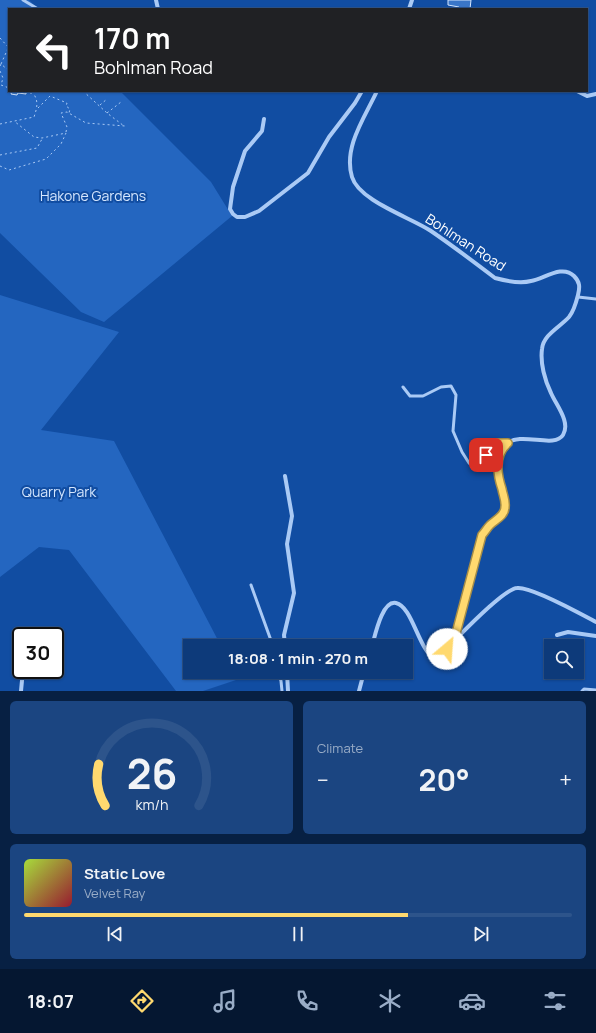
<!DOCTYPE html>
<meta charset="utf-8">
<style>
body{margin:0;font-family:Manrope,sans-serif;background:#1b4581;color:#f1f3f6;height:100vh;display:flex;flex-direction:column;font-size:15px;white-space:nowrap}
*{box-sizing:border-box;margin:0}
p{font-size:13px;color:#9aadc7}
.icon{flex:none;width:22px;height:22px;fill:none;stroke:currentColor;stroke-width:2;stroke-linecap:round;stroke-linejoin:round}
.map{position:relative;height:691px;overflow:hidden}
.drawer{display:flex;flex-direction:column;gap:10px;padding:10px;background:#072043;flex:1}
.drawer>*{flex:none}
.hud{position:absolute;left:8px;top:8px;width:580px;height:84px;border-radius:0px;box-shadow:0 1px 3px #0004,0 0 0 1px #2d548b;background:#202124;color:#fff;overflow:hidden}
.controls{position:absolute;left:544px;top:639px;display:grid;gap:8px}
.controls a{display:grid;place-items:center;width:40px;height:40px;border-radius:0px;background:#0d3a7a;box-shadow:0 1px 3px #0004,0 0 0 1px #2d548b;font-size:20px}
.speed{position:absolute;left:12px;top:627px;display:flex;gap:8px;font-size:20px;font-weight:700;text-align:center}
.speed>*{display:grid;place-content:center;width:52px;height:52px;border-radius:50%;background:#0d3a7a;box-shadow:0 1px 3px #0004,0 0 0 1px #2d548b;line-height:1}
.speed .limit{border:2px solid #111;border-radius:6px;background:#fff;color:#111}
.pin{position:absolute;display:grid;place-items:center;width:34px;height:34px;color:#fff;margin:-17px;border-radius:8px;box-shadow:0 2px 6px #0006}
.me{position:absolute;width:44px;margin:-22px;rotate:27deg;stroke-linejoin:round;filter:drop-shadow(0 0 3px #0008)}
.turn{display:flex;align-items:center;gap:14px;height:84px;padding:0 20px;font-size:18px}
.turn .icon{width:52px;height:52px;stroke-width:2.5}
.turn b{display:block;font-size:28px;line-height:34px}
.big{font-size:30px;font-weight:700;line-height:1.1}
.drawer .tile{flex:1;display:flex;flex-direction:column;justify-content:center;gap:6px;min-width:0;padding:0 14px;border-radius:6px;background:#1b4581}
.drawer .dial{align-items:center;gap:0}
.dial svg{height:104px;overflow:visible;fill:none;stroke:#2d548b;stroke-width:7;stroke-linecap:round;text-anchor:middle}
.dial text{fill:#f1f3f6;stroke:none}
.song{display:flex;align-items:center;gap:12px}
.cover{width:48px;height:48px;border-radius:6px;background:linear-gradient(135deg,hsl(80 70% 55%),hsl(350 70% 35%))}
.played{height:4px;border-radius:2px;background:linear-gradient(90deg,#ffd96f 70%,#2d548b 70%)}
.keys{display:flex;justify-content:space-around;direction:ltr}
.heat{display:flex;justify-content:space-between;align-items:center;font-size:22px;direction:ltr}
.drawer .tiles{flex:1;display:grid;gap:10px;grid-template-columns:1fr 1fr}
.tile:last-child{grid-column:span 2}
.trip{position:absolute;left:183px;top:639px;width:230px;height:40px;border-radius:0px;background:#0d3a7a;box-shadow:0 1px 3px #0004,0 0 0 1px #2d548b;font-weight:700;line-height:40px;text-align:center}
.dock{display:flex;height:64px;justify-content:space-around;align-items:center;background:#051731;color:#9aadc7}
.dock .icon{width:28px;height:28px}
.dock .on{color:#ffd96f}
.dock b{font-size:18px;color:#f1f3f6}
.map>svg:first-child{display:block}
.green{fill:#2466c0}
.building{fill:#3a76c8;stroke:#d4e6fe}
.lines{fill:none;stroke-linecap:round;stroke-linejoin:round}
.path{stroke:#aacaf5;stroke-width:1;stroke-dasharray:2 3;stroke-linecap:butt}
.lane{stroke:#aacaf5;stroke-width:3}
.street{stroke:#aacaf5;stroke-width:4}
.route-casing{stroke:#a68d48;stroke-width:10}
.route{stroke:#ffd96f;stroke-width:7}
.labels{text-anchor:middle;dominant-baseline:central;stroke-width:4;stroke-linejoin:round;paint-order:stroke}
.park-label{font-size:14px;fill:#d4e6fe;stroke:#114da2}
.street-label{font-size:14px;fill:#fff;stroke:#114da2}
</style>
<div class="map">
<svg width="596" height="691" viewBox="0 0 596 691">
<rect width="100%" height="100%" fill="#114da2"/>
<!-- green -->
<path class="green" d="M0,0H29L38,9H9V91H120L211,182L232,216L104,322L81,312L0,233Z
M0,295L119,332L41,430L114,441L221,646H190V672H235L239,679L203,691H176L69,550L39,547L0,577Z"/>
<!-- building -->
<path class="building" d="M448,0H471L470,9H459V7L448,5Z
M12,91H26V94L18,93L17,95L11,94Z"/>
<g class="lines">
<!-- path -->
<path class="path" d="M0,38L8,47
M1,64L9,46
M0,66L1,64L8,70
M9,67L8,70L9,71
M0,71L3,78L1,85L9,88
M27,91V93H33
M83,91L107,113L124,126
M100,105L107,99
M38,108L50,96L67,103L66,106L70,109L69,113
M107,113L121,102
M0,124L34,117C37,108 39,101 33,93L34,91
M66,132L67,127L61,113L67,112L86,123L125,126
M0,155L37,148L42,139
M0,166L9,170L46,159L61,144L66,133L42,138L34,137L14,121"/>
<!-- lane -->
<path class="lane" d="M23,0L38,9
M578,297L596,299
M403,387L410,396H423L441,387L451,386L456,395L453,431L462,452L469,463L477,469L483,463L489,447L496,443H508
M251,585L273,646
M278,672L281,681L282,691
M582,691L584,689L596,690"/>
<!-- street -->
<path class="street" d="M156,0L158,9
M409,9L412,0
M577,91L587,96L596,94
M264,119L262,131L245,151L233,187L230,209L233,214L237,217H245L259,211L308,173L329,137L355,103L362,91
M285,476L292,516L287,544L294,593L284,635L285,646
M557,635L568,632L596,636
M454,641C465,630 504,589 517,588C531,586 581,614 596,622
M372,646C375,636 382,600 396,603C413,607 418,650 436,660L441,658L454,641L482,535C485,532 487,529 490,526C495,520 504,516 505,508C506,503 504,498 503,493C499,478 493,457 506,444C521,431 554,449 563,435C571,422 556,405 551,393C545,381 540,363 542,349C543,335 560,327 569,317C574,311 576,303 578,295C580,287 580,282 574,276C562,264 544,279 531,281C520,284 506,281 495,278C474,262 453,246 431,231C412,218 359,201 352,177C343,147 365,117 377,91
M287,672L288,691
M21,691L23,670
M359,691L364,672"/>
</g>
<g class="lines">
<!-- route casing -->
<g class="route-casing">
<path id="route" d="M447,649L454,641L482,535C485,532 487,528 490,525C495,520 505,516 505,507C506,501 503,495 502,489C497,474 494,455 508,443H496L488,447L486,455"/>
</g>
<!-- route -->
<use href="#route" class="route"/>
</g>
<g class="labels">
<!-- park labels -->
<g class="park-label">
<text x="93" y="195">Hakone Gardens</text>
<text x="59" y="491">Quarry Park</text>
</g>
<!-- street labels -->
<g class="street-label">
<text transform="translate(466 242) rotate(33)">Bohlman Road</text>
</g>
</g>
</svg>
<div class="controls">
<a><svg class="icon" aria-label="search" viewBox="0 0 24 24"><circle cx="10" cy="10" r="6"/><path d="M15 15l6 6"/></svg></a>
</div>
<div class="speed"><div class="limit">30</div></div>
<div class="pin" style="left:486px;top:455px;background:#d93025"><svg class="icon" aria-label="arrive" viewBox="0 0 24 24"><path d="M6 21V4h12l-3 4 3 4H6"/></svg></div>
<svg class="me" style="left:447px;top:649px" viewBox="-20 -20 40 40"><circle r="19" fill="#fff"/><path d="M0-13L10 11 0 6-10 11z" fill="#ffd96f"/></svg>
<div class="trip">18:08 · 1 min · 270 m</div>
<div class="hud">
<div class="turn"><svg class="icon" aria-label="left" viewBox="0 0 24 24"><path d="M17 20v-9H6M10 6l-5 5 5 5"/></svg><div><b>170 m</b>Bohlman Road</div></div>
</div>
</div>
<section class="drawer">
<div class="tiles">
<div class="tile dial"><svg viewBox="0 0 100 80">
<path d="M14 69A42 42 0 1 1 86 69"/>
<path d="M14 69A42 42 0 0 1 9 37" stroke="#ffd96f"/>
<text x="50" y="56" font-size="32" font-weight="700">26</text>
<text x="50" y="72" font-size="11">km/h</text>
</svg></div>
<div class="tile"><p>Climate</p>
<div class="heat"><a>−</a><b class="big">20°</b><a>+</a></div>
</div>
<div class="tile">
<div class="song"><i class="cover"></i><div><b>Static Love</b><p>Velvet Ray</p></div></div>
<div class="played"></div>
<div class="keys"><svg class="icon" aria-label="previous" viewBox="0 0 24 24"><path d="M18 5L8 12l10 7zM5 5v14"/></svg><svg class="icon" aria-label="pause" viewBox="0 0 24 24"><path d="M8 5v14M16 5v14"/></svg><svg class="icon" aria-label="next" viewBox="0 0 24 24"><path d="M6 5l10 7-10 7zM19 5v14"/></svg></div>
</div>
</div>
</section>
<nav class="dock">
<b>18:07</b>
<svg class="icon on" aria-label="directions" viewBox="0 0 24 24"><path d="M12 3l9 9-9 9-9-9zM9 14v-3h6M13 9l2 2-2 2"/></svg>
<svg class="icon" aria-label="music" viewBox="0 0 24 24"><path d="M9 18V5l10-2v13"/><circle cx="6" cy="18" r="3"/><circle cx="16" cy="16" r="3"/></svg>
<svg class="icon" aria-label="phone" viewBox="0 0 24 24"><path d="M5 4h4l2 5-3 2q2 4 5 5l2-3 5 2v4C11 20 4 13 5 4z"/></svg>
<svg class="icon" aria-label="climate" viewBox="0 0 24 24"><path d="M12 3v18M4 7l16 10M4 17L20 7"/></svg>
<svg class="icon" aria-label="car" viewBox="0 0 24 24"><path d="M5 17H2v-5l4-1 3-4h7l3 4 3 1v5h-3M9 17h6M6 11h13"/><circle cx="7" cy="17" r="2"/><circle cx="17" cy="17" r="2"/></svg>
<svg class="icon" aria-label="filters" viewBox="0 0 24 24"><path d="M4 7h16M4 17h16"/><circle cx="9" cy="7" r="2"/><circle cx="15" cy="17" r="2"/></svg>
</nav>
